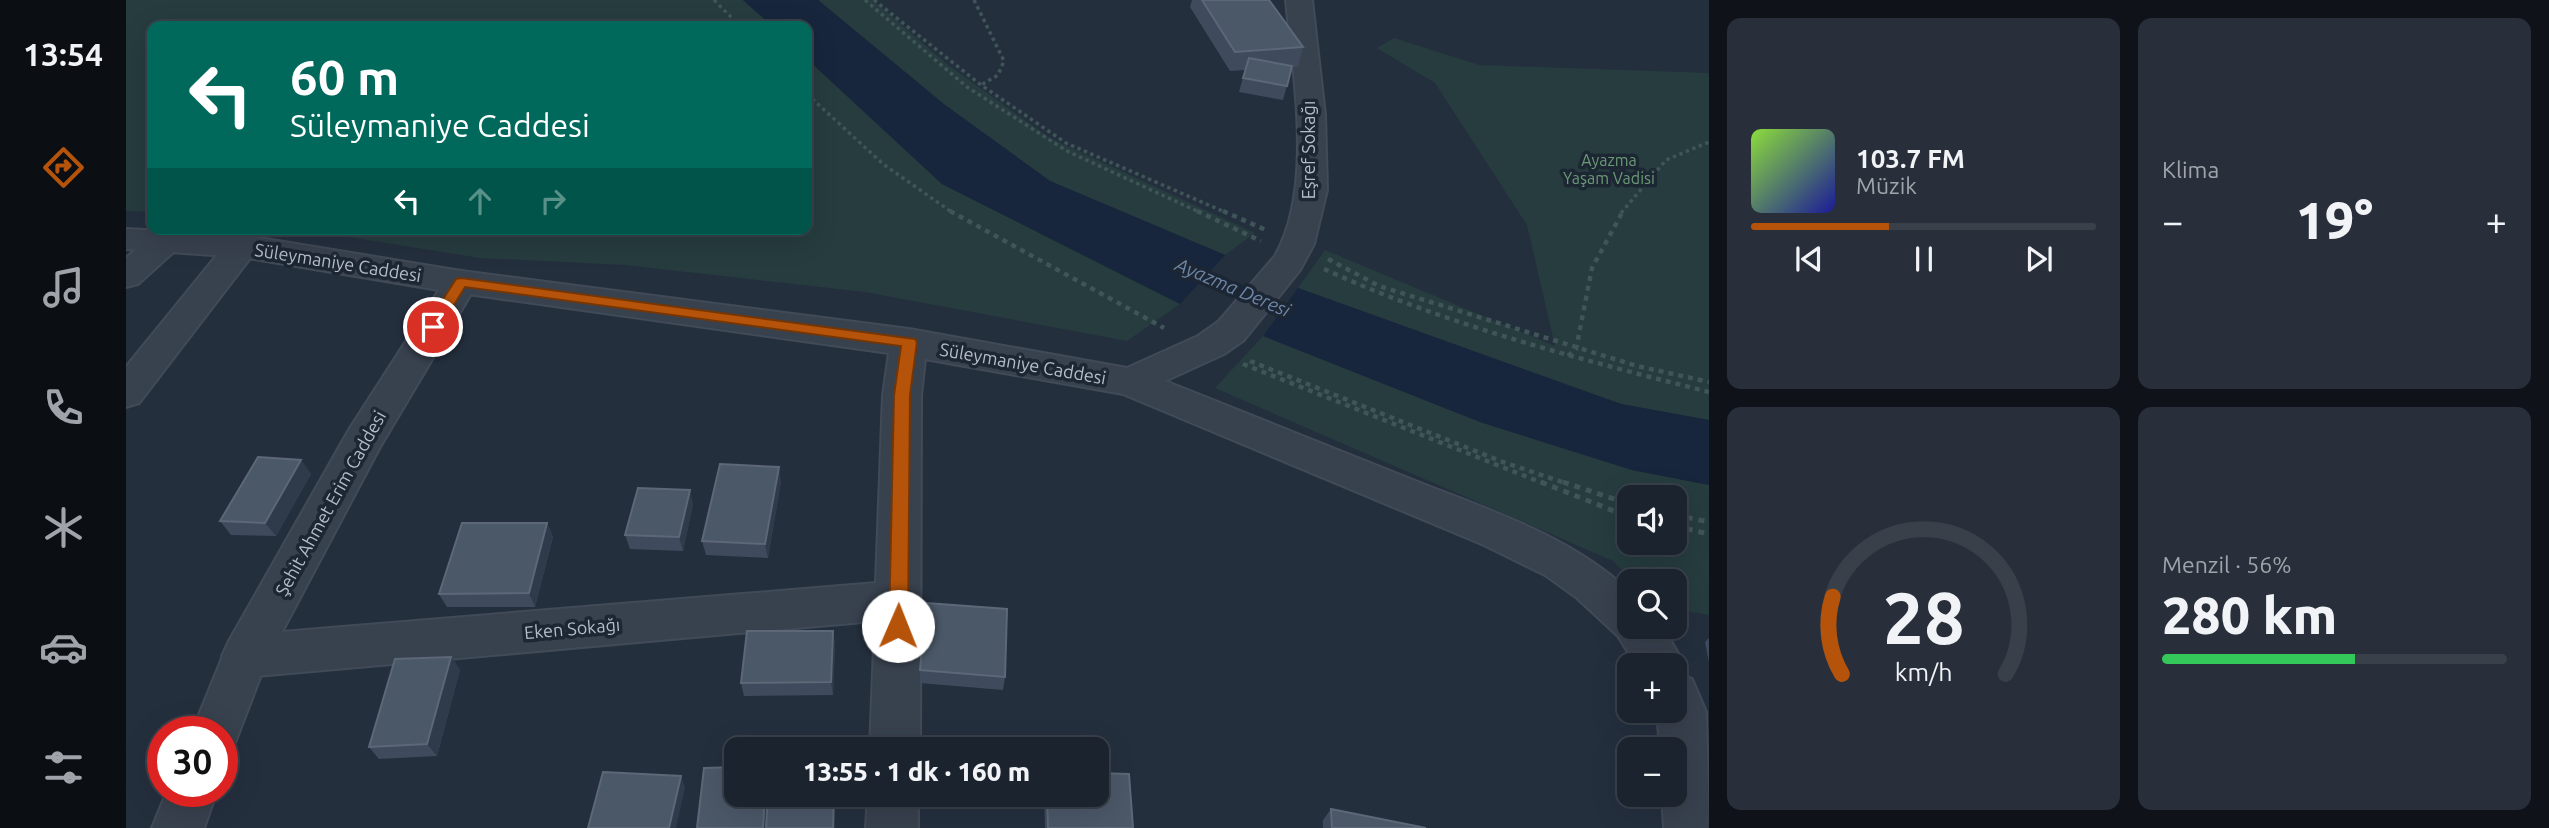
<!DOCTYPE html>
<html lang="tr">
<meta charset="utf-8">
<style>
body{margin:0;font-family:Ubuntu,sans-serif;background:#282f3a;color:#f1f3f6;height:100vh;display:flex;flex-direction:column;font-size:26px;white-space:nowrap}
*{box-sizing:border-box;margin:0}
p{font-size:23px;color:#a0a4aa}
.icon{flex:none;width:38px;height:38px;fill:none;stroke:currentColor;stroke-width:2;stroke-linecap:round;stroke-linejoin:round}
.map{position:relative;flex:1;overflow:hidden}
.details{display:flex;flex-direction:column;gap:18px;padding:18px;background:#0f1319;width:840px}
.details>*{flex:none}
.banner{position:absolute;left:21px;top:21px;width:665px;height:214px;border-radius:14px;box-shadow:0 7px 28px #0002,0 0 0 2px #39404a;background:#00695c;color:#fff;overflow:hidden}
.controls{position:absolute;left:1491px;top:485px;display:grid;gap:14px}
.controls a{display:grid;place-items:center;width:70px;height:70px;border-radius:14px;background:#1b232e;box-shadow:0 7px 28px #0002,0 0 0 2px #39404a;font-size:35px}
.speed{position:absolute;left:21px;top:716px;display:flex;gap:14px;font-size:35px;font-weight:700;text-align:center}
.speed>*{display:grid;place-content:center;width:91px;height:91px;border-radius:50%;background:#1b232e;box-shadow:0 7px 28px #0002,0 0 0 2px #39404a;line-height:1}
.speed .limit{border:10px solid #d22;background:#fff;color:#111}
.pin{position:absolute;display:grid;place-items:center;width:60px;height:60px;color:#fff;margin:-30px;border:4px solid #fff;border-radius:50%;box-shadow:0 2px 7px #0007}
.me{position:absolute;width:77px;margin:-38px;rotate:1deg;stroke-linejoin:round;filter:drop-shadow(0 0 5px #0008)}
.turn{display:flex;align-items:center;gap:24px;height:147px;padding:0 28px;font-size:32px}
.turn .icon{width:91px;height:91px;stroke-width:2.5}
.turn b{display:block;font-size:49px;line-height:60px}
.lanes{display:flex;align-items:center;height:66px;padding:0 28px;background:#0003;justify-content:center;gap:35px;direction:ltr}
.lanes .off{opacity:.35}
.big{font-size:52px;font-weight:800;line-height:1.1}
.details .card{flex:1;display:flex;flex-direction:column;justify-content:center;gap:10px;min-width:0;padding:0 24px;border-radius:14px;background:#282f3a}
.details .dial{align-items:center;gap:0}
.dial svg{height:182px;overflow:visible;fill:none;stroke:#39404a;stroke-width:7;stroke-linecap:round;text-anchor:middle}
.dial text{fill:#f1f3f6;stroke:none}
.song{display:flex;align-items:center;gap:21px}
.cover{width:84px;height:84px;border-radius:10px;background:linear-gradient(135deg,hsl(90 70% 55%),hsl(240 70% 35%))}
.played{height:7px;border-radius:4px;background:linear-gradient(90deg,#b45309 40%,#39404a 40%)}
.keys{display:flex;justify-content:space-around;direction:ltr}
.heat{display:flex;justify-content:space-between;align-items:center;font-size:38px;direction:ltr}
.charge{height:10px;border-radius:5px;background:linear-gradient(90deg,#34c759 56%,#39404a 0)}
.details .tiles{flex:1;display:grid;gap:18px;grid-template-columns:repeat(2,1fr)}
.trip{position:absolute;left:598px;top:737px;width:385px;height:70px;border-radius:14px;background:#1b232e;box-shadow:0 7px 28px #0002,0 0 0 2px #39404a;font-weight:800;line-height:70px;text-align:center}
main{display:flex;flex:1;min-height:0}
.tab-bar{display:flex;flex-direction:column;width:126px;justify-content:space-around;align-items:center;background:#0b0e12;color:#a0a4aa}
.tab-bar .icon{width:49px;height:49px}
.tab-bar .current{color:#b45309}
.tab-bar b{font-size:32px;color:#f1f3f6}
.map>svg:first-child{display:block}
.green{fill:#263c3f;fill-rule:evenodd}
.water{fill:#17263c}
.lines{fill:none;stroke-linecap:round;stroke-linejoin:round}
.stream{stroke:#17263c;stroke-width:11}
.minor-casing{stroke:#414a57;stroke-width:4}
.tertiary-casing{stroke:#414a57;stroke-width:4}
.path-far2{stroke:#3f5557;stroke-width:3.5;stroke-dasharray:3.5 3.5;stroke-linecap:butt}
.path-far1{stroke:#3f5557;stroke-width:4.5;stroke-dasharray:5 5;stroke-linecap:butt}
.path{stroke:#3f5557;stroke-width:5;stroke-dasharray:6 6;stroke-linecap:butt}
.minor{fill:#38414e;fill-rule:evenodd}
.tertiary{fill:#38414e;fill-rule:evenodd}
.wall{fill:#3f4b5c}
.shaded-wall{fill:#2f3b4b}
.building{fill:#4b5868;stroke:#5c6777;stroke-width:2}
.route{fill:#b45309;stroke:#753606;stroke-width:2}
.labels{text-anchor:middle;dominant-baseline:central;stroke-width:7;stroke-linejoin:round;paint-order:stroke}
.far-park-label{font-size:16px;fill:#6b9a76;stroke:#1d2633}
.street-label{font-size:18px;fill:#b4bcc9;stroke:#1d2633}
.water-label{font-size:19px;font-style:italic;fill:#6d86a8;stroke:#1d2633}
</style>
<main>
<nav class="tab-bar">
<b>13:54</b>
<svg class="icon current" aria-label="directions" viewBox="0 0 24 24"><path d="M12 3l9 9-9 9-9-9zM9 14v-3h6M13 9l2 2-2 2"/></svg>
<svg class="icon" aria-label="music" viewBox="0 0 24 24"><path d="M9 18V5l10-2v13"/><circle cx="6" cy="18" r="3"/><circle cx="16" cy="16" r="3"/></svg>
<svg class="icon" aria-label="phone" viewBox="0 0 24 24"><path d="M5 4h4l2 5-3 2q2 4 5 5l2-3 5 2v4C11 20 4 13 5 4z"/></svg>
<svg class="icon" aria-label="climate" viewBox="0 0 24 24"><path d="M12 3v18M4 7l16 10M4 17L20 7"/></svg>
<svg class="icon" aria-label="car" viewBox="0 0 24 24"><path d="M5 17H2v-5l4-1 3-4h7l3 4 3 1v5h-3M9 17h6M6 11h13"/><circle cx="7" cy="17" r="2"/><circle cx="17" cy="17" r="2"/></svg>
<svg class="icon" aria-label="filters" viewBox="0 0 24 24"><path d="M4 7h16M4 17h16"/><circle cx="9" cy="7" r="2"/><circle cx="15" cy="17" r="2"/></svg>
</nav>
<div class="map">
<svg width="1583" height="828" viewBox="0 0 1583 828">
<rect width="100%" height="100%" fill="#242f3e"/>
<!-- green -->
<path class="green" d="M0,0H617L646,26H26V212L0,211Z
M692,0H747L821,64L922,137L1129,233L1099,255L924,181L819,105Z
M1268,38L1353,65L1583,73V420L1495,404L1172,288L1199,250L1429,346L1401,225L1309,83L1251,48Z
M681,59L816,184L1054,304L1001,341L739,292L499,265L354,258L172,229H681Z
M1137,336L1354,422L1506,470L1583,485V615L1549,609V581H1507L1487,561L1089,388ZM1503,497H1549V542H1503Z"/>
<!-- water -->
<path class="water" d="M617,0H692L819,105L924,181L1099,255L1054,304L816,184L681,59V26H646Z
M1172,288L1495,404L1583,420V485L1506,470L1354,422L1137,336Z"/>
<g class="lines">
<!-- stream -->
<path class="stream" d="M1065,269L1170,314"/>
<!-- minor casing -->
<g class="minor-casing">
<path id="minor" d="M1160,0H1186L1199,115L1201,190L1188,244L1174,270L1118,340L1098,354L1039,381C1122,414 1204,447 1287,480C1362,510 1443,535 1503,591V626H1536L1559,665L1555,674L1566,679L1580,712L1583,828H1538L1536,794H1549V749H1534L1531,710H1549V665H1510L1492,636L1451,598L1419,575L1358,545L997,394L799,359L795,395L794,749H744L749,621L119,677L103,671L96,656L103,641L119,635L750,583L757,395L763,353L335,293L323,290L318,282L323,274L335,271L783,329L1001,368L1072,336L1092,322L1149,256C1188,187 1167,76 1160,0Z
M40,231L52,234L56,241L52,248L12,284L0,287V258L28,234Z
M116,235L128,239L133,246L128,253L13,403L0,407V367L104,239Z
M742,794H792V828H740Z"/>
</g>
<!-- tertiary casing -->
<g class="tertiary-casing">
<path id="tertiary" d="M0,229L116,235L335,271L347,274L352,282L254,447L140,662L107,748L96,753V732H66L103,641L224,428L313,290L116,257L0,249Z
M41,791H91L78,828H26Z"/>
</g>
<!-- path-far2 -->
<path class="path-far2" d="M588,0L614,26
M739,0L841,87L941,151L1075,213
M748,0L855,85L940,143L1101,213
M848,0L878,61L872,75L855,85
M681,94L757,164L827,213
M1495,213L1540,160L1583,142"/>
<!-- path-far1 -->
<path class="path-far1" d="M824,211L1038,328
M1071,211L1135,241
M1097,211L1140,230
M1202,259L1253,286L1511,366L1583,382
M1198,269C1320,325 1453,359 1583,392
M1442,356L1450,349L1466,268L1497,211
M1124,361L1377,462L1442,484
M1117,364L1419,484"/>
<!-- path -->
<path class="path" d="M1415,482L1503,517
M1437,482L1503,504
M1549,515L1583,522
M1549,526L1583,534"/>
<!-- minor -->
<use href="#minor" class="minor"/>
<!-- tertiary -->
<use href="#tertiary" class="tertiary"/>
</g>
<!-- wall -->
<path class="wall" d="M1066,0H1143L1177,47L1172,67H1166L1157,100L1113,92L1119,70L1104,71L1064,7Z
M175,460L185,474L150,536L105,535L94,521Z
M655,481L642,558L580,555L576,541Z
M567,504L557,551L504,549L499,535Z
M421,523L427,537L409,607H321L313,594Z
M707,631L709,644L707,695L618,696L615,683Z
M1583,638V662L1579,642Z
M325,657L334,670L311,756L253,759L243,747Z
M794,670L879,677L877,690L794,683Z
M918,794H971L1007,828H919Z
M1205,809L1300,828H1197V820Z"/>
<!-- shaded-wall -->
<path class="shaded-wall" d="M175,460L185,474L150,536L139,523Z
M653,467L655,481L642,558L639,544Z
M564,490L567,504L557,551L553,537Z
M421,523L427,537L409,607L403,593Z
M707,631L709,644L707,695L705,682Z
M325,657L334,670L311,756L301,744Z
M555,776L559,788L550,828H543Z
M639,794H643L641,828H637Z
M708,794H709V828H707Z"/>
<!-- building -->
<path class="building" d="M1076,0H1143L1177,47L1109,52Z
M1123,58L1166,66L1161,86L1117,78Z
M132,457L175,460L139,523L94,521Z
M594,464L653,467L639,544L576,541Z
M512,488L564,490L553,537L499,535Z
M336,523H421L403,593L313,594Z
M800,603L881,609L879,677L794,670Z
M621,631H707L705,682L615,683Z
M325,657L301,744L243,747L269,659Z
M611,767V794H639L637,828H571L578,768Z
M477,772L555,776L543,828H462Z
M971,773L1003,774L1007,828H922L921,794H971Z
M642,794H708L707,828H640Z
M1205,809L1300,828H1206Z"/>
<!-- route -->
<path class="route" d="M335,278L789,339L791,342L784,395L782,626L779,631L772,634L766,631L763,626L768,395L775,346L339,287L312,331H302L300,327L302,323L330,279Z"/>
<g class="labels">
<!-- far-park labels -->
<g class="far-park-label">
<text x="1483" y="160">Ayazma<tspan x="1483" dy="18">Yaşam Vadisi</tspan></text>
</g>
<!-- street labels -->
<g class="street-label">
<text transform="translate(1182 150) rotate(-90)">Eşref Sokağı</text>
<text transform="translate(212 262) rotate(9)">Süleymaniye Caddesi</text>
<text transform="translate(897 363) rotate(10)">Süleymaniye Caddesi</text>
<text transform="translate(204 503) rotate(-61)">Şehit Ahmet Erim Caddesi</text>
<text transform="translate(446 628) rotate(-5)">Eken Sokağı</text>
</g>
<!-- water labels -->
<g class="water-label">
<text transform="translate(1107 287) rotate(23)">Ayazma Deresi</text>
</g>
</g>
</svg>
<div class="controls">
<a><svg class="icon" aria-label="sound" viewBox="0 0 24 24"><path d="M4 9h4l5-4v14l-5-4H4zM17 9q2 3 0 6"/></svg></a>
<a><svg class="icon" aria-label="search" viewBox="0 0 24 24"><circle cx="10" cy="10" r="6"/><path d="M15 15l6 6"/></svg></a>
<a>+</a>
<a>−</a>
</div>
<div class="speed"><div class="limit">30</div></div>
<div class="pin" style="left:307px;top:327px;background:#d93025"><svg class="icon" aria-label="arrive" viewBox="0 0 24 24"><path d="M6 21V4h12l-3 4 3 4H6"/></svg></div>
<svg class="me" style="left:772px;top:626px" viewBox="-20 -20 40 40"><circle r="19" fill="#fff"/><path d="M0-13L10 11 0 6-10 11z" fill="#b45309"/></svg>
<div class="trip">13:55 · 1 dk · 160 m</div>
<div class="banner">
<div class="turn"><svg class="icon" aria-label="left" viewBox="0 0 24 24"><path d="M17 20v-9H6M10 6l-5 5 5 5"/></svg><div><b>60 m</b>Süleymaniye Caddesi</div></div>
<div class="lanes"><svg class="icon" aria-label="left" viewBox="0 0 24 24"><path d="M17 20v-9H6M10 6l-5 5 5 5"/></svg><svg class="icon off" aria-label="ahead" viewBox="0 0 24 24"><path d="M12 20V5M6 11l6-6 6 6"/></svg><svg class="icon off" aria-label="right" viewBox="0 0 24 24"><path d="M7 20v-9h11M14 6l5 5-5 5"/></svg></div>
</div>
</div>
<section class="details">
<div class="tiles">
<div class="card">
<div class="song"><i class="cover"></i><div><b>103.7 FM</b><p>Müzik</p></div></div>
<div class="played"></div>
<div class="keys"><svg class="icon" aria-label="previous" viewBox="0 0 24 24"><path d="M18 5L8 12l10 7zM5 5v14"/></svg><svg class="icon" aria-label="pause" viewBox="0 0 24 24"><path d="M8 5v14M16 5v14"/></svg><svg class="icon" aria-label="next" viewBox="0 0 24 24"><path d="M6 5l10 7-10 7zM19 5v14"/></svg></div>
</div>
<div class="card"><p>Klima</p>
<div class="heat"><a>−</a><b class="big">19°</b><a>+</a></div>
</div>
<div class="card dial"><svg viewBox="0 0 100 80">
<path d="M14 69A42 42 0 1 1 86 69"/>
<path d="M14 69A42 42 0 0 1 10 35" stroke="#b45309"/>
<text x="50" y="56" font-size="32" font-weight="700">28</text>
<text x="50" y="72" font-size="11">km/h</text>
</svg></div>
<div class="card"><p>Menzil · 56%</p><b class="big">280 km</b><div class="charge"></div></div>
</div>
</section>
</main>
